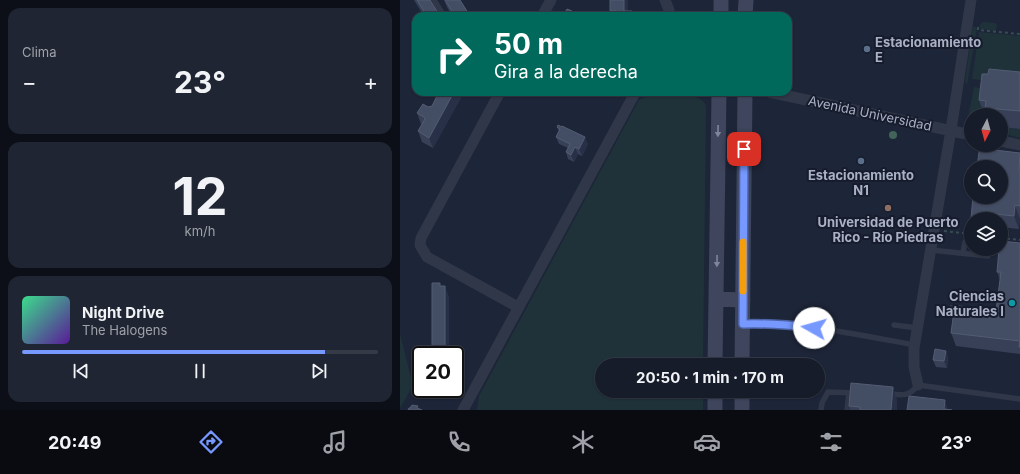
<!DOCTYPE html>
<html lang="es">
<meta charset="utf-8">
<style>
body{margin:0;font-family:Inter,sans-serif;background:#1f2532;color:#f1f3f6;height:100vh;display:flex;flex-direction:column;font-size:15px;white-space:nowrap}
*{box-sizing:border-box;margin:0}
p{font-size:13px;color:#9ea1a8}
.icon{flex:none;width:22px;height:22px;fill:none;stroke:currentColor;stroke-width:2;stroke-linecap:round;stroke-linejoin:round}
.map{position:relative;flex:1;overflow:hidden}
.details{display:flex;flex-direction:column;gap:8px;padding:8px;background:#0c0f17;width:400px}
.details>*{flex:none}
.top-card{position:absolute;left:12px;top:12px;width:380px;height:84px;border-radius:12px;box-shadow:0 1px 3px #0004,0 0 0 1px #353a47;background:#00695c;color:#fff;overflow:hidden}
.needle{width:26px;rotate:186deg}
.fabs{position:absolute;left:564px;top:108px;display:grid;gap:8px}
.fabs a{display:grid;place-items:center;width:44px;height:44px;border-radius:50%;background:#161c2a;box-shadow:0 1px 3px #0004,0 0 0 1px #353a47;font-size:20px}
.speed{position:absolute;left:12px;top:346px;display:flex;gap:8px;font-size:20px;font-weight:700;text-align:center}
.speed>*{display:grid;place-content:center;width:52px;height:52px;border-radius:50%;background:#161c2a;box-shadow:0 1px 3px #0004,0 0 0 1px #353a47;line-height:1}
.speed .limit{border:2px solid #111;border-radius:6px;background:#fff;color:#111}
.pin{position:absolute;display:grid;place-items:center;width:34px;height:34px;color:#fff;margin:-17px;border-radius:8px;box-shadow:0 2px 6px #0006}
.me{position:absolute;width:44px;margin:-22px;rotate:277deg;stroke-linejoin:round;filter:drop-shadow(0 0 3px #0008)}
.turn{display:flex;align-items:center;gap:14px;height:84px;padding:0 16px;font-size:18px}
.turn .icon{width:52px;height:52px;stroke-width:2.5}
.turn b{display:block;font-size:28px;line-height:34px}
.big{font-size:30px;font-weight:700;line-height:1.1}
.details .card{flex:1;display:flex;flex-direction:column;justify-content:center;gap:6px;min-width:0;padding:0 14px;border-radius:12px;background:#1f2532}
.details .dial{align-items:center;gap:0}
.dial b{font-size:52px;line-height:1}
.song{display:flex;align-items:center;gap:12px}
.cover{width:48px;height:48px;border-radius:6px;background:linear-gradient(135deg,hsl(150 70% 55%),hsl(270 70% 35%))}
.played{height:4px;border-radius:2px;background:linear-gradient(90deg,#7698ff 85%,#353a47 85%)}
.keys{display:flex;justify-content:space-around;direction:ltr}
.heat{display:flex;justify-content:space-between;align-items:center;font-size:22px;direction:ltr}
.trip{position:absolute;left:195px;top:358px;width:230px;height:40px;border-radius:20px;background:#161c2a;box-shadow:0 1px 3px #0004,0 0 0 1px #353a47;font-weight:700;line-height:40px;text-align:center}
.menu{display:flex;height:64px;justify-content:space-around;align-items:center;background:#090b11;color:#9ea1a8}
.menu .icon{width:28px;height:28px}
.menu .active{color:#7698ff}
.menu b{font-size:18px;color:#f1f3f6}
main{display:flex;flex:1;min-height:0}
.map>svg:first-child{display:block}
.green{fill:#1f3239}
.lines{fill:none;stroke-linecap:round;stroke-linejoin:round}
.path{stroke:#374c51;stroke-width:2;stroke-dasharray:3 3;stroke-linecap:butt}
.lane{stroke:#303748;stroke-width:5.5}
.street{stroke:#303748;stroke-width:11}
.secondary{stroke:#3e455c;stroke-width:15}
.tree{fill:#426459}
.wall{fill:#374057}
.shaded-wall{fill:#273046}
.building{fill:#434d63;stroke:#535c73}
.oneway{fill:#7f869c}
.route-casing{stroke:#4d63a6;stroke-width:10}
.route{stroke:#7698ff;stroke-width:7}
.slow{stroke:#f59e0b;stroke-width:7}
.service-dot{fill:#5c6f8a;stroke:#161c2c;stroke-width:1.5}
.education-dot{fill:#8d6e63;stroke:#161c2c;stroke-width:1.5}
.culture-dot{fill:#0f9aa8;stroke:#161c2c;stroke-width:1.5}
.labels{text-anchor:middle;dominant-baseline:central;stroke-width:4;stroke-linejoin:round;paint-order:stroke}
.poi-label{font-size:13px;font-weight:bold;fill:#aab1c6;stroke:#161c2c}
.street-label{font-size:13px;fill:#aab1c6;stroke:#161c2c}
</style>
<main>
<section class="details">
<div class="card"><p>Clima</p>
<div class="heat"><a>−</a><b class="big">23°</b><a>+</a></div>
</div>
<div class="card dial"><b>12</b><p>km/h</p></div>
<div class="card">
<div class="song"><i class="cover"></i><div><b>Night Drive</b><p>The Halogens</p></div></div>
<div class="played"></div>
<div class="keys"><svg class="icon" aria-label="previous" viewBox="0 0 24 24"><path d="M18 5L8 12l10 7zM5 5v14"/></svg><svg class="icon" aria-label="pause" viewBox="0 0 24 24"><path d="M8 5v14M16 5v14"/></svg><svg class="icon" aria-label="next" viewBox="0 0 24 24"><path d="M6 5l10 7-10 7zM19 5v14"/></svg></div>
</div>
</section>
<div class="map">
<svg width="620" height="410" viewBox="0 0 620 410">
<rect width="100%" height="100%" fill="#1d2538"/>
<!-- green -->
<path class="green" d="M583,22L595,23L597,25L596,31L581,29L579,26Z
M573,26L577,28L567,85L565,81Z
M579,32L620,36V84L572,79Z
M574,87L589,89L586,115H571V127L569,126L567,123Z
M253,93H283V96C294,97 299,95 306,105L303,365H202V391H303V410H77L79,396L239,100Z
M601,127L620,129V138L601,133Z
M0,333L13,386L0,408Z"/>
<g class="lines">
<!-- path -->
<path class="path" d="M578,27V30L620,34
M571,146L582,148
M544,231L571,234
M601,238L620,240"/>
<!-- lane -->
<path class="lane" d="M34,0L44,16
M531,250L588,256
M563,253L565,242
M343,324C401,322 458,335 515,345
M494,325L518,328
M488,394C502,395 509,397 518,385L620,399
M421,410L422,403L428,392L456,393
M447,410L449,393"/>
<!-- street -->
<path class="street" d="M265,0L269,10V16
M142,16L151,0
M100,92L21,238L20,245L27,257L118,307
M369,92L571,135
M601,141L620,145
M518,385L514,367V348L551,130L571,0
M63,410L235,93L237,92"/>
<!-- secondary -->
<path class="secondary" d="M321,16V0
M345,16L346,0
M316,299L343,300
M315,365L319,92
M342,365L345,92
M315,410V391
M342,410V391"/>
</g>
<!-- trees -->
<circle class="tree" cx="493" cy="135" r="4"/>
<!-- wall -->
<path class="wall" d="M14,0H30L40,16H24Z
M44,0H60L70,16H52L47,7Z
M210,0H228V11H232L233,16H211L210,11Z
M620,72V129L601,127V115H584L579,100L588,74Z
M39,92H64L33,148L22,142L18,131L22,124H21L17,113L28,107L32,106Z
M157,127L188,144L182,156L178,154L174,162L168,159L166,152L168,148L159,144L156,137L159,132Z
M597,150L620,153V219L619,229L601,227V219H571V218Z
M571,231V249H588L587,252L569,249L566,242Z
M620,243V354L556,346L551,333L553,320L549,310L596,311L600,280L597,272Z
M546,351L548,358L547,368L536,367L533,360Z
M493,387L497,401V410H450L449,406Z"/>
<!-- shaded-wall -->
<path class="shaded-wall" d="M224,0H228V16L224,11Z
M54,92H64L33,148L29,138Z
M185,137L188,144L182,156L179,149Z
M595,145L600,158L594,150Z
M175,147L178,154L174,162L171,155Z
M615,205L620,219L619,229L614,216Z
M586,213L588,219H586Z
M45,286L49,297V355H45Z
M546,351L548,358L547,368L544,361Z
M493,387L497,401V410H491Z
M545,400L548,410L544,409Z"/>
<!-- building -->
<path class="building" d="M17,0H30L40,16H27Z
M45,0H60L70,16H55Z
M210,0H224V11H232L231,16H215L216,11H210Z
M167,9L172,11L171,13L176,16H163Z
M589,69L620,72V111L585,108L586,101L579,100L582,74H588Z
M39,92H54L29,138L18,131L25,119L24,117L17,113L23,104L28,107L32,106Z
M158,125L162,127V126L185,137L179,149L175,147L171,155L166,152L170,144L156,137L160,129L157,127Z
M580,145H595L594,150L620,153L619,171H620V206L615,205L614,216L586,213V219L571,218L573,197H601V167H577Z
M568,231H571V243L566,242Z
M601,241L620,243V347H619L620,341L551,333L554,311L549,310L550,306L559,307V306L596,311L601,272H597L599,249H601Z
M32,283H40V286H45V355H32Z
M535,349L546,351L544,361L533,360Z
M451,383L493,387L491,410H460V407L449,406Z
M509,396L545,400L544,409L552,410H507Z
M12,405L18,406L17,408L22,410H8L9,408H10Z"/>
<!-- one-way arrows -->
<defs><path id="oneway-solid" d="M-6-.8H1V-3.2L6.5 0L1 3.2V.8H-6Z"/></defs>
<g class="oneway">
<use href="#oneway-solid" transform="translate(318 131) rotate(91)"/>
<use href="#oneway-solid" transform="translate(317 261) rotate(91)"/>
</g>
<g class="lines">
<!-- route casing -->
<g class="route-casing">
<path id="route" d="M344,149L343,324C367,323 390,325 414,328"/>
</g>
<!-- route -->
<use href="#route" class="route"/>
<!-- slow -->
<path class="slow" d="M343,291V242"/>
</g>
<!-- markers -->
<g class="service-dot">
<circle cx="467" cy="49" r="4"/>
<circle cx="461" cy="161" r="4"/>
</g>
<circle class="education-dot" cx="488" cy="208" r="4"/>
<circle class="culture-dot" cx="612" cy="303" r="4"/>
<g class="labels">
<!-- poi labels -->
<g class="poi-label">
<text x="475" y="42" text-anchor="start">Estacionamiento<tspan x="475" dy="15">E</tspan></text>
<text x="461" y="175">Estacionamiento<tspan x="461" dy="15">N1</tspan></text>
<text x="488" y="222">Universidad de Puerto<tspan x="488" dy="15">Rico - Río Piedras</tspan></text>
<text x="604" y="296" text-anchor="end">Ciencias<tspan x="604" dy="15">Naturales I</tspan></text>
</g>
<!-- street labels -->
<g class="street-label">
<text transform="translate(470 113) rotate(12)">Avenida Universidad</text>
</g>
</g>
</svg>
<div class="fabs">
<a><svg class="needle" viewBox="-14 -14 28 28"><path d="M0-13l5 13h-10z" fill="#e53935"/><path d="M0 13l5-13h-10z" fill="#9ea1a8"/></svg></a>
<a><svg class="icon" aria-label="search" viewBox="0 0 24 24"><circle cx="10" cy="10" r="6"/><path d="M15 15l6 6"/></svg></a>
<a><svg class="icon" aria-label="layers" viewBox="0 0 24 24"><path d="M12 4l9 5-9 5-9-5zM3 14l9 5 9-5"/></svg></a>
</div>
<div class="speed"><div class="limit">20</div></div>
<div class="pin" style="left:344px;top:149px;background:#d93025"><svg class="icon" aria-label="arrive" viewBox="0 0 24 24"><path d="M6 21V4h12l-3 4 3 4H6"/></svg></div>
<svg class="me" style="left:414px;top:328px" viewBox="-20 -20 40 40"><circle r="19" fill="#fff"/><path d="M0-13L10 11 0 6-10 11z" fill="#7698ff"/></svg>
<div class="trip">20:50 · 1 min · 170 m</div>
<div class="top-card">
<div class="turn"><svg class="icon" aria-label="right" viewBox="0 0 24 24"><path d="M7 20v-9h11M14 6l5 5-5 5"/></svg><div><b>50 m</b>Gira a la derecha</div></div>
</div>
</div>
</main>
<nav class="menu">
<b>20:49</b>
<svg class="icon active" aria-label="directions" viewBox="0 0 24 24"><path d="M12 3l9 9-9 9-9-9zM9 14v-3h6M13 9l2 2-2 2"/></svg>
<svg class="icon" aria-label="music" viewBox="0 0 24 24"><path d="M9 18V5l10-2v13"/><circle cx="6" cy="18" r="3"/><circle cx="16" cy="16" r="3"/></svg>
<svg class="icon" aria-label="phone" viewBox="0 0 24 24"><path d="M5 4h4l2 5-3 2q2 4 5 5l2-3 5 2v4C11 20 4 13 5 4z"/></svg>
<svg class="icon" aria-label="climate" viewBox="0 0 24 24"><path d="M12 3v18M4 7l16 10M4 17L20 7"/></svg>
<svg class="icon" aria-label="car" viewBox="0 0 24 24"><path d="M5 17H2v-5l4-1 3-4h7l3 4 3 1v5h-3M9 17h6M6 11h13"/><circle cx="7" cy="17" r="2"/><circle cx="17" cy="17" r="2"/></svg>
<svg class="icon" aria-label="filters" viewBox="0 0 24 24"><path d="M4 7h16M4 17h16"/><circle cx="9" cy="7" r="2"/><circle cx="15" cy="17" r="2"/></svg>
<b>23°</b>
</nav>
